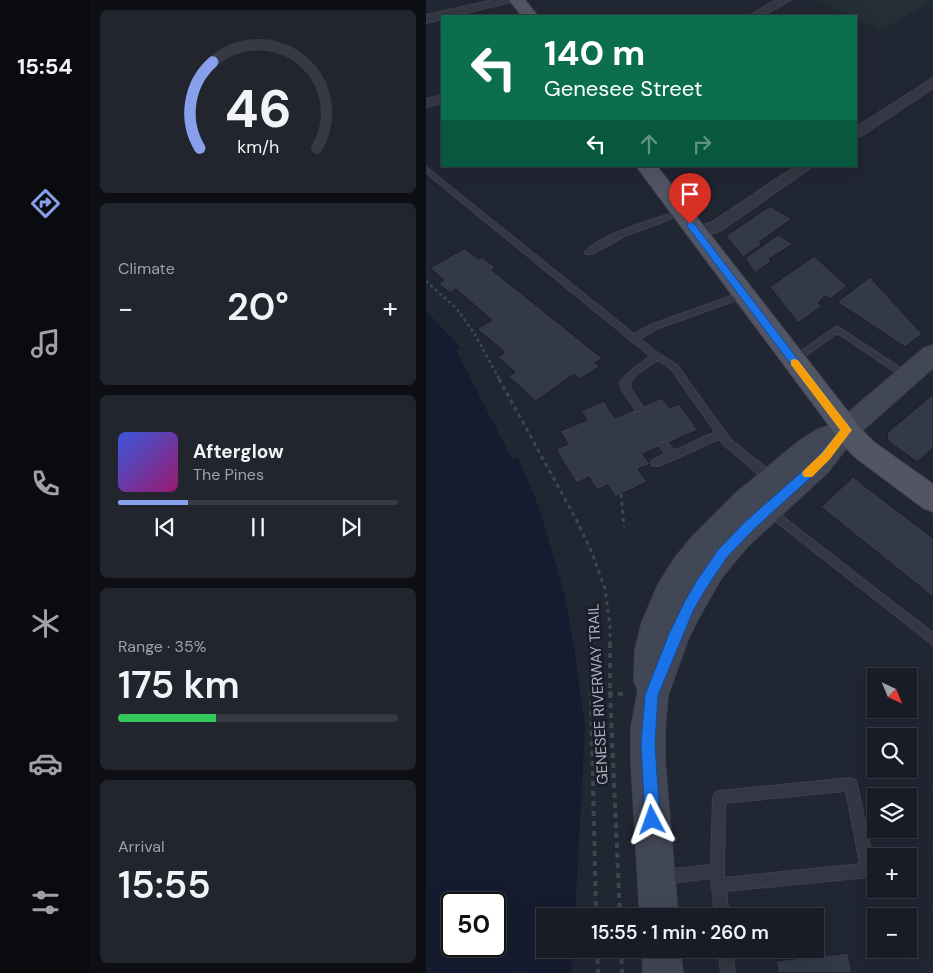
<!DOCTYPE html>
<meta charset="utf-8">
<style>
body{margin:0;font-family:"DM Sans",sans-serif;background:#22252e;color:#f1f3f6;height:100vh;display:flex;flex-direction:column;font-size:19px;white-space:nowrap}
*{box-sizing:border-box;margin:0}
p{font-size:16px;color:#9fa1a7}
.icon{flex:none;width:28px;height:28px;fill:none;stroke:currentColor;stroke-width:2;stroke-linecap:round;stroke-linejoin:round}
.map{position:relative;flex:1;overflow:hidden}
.side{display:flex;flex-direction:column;gap:10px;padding:10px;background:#0e0f15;width:336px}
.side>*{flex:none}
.guide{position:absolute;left:15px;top:15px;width:416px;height:152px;border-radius:0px;box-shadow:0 5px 20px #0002,0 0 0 1px #373a43;background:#0b6e4f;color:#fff;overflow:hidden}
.needle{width:32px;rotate:136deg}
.buttons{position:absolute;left:441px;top:668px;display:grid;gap:10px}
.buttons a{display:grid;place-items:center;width:50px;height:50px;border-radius:0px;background:#191c26;box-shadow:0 5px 20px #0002,0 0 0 1px #373a43;font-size:25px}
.speed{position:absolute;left:15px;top:892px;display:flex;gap:10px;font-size:25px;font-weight:700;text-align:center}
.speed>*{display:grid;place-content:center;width:65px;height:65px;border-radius:50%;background:#191c26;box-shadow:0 5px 20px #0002,0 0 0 1px #373a43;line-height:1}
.speed .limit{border:2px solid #111;border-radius:8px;background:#fff;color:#111}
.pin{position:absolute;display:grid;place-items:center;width:42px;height:42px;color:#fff;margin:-51px -21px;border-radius:50% 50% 50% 0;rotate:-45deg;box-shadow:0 0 5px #0007}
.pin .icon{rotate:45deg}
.me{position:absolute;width:55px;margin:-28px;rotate:356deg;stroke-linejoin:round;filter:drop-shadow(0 0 4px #0008)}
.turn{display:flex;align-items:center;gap:18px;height:105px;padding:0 20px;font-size:22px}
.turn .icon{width:65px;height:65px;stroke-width:2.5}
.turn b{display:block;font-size:35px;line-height:42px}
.lanes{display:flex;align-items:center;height:48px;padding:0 20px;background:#0003;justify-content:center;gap:25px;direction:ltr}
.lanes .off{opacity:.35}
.big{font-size:38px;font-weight:600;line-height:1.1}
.side .widget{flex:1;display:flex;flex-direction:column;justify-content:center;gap:8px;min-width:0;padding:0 18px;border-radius:8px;background:#22252e}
.side .dial{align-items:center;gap:0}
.dial svg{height:130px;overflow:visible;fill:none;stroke:#373a43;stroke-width:7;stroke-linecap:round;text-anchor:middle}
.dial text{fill:#f1f3f6;stroke:none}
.song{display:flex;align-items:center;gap:15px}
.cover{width:60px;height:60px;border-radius:8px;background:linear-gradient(135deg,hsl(230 70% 55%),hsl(320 70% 35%))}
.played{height:5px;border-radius:2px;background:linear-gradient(90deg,#889feb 25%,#373a43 25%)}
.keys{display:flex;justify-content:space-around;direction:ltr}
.heat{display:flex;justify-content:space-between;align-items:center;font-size:28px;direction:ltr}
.charge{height:8px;border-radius:4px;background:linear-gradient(90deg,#34c759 35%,#373a43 0)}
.trip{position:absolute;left:110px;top:908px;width:288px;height:50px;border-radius:0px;background:#191c26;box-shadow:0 5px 20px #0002,0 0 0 1px #373a43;font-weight:600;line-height:50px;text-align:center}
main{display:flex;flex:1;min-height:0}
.menu{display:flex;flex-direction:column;width:90px;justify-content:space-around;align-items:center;background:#0a0b0f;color:#9fa1a7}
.menu .icon{width:35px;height:35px}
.menu .active{color:#889feb}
.menu b{font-size:22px;color:#f1f3f6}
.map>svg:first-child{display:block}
.green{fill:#232f34}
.water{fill:#161c2f;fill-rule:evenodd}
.pier{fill:#212633}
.building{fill:#333949;stroke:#1b1f2a}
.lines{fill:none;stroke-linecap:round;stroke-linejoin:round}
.lane-casing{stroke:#3d414d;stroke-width:2}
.street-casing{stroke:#3d414d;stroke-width:2}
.secondary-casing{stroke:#3d414d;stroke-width:2}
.primary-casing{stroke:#3d414d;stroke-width:2}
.path-far2{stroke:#3b484c;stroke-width:2.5;stroke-dasharray:3 3;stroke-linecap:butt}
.path-far1{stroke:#3b484c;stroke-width:3;stroke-dasharray:4 4;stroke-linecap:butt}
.path{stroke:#3b484c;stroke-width:4;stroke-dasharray:5 5;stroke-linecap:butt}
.lane{fill:#343844;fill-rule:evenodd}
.street{fill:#343844;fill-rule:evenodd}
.secondary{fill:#424756;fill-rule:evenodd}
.primary{fill:#525664;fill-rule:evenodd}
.route{fill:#1a73e8;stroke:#114b97}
.slow{fill:#f59e0b}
.labels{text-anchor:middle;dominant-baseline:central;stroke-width:5;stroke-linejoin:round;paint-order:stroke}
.street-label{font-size:15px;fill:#aeb2c1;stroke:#191d28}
</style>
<main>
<nav class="menu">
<b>15:54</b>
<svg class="icon active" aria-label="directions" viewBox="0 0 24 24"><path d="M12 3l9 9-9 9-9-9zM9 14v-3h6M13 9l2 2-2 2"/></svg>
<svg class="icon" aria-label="music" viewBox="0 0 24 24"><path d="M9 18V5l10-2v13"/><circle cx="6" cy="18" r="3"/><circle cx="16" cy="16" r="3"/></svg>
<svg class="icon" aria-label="phone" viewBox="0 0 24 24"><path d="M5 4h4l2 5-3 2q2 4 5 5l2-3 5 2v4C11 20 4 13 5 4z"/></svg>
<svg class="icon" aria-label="climate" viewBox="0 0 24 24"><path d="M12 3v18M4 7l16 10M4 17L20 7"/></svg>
<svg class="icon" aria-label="car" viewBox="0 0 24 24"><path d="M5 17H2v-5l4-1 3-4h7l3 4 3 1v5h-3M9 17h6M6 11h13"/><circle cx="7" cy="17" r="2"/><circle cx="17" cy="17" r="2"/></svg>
<svg class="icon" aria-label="filters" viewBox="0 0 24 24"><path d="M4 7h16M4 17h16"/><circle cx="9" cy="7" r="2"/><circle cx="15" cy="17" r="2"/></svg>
</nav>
<section class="side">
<div class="widget dial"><svg viewBox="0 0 100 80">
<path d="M14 69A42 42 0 1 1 86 69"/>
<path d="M14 69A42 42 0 0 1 22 16" stroke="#889feb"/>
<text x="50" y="56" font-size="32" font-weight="700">46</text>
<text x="50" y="72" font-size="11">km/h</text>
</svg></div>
<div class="widget"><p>Climate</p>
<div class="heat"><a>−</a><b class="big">20°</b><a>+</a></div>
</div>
<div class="widget">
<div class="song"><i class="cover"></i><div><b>Afterglow</b><p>The Pines</p></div></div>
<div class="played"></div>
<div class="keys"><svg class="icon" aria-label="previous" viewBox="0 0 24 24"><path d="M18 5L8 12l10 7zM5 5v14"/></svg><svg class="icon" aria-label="pause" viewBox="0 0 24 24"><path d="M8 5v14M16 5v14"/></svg><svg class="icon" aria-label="next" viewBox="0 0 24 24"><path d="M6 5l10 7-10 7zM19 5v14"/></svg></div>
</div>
<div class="widget"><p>Range · 35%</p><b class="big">175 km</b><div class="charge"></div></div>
<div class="widget"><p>Arrival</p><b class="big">15:55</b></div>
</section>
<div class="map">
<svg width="507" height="973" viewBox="0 0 507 973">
<rect width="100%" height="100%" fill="#212633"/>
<!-- green -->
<path class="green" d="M389,0H507L456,30L430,19V16H425Z"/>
<!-- water -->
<path class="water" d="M0,311L32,345L47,369L82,433L112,505L138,592L148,647L159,727L149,916H119V949H147L146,973H0ZM26,904H69V946H26Z"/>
<!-- pier -->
<path class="pier" d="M36,347L65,396L95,456L86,459L30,350Z"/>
<!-- building -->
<path class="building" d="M344,206L366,219L333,242L336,244L317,257L300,236Z
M352,235L367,244L343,259L345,261L329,273L319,258Z
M39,248L52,259L56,257L70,268L66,270L176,358L169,363L174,366L154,379L148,374L110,401L82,376L89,372L72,357L79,352L51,329L66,320L30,289L24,293L13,284L18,280L4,268Z
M388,256L421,286L404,299L399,296L392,303L396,306L372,323L344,287Z
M444,277L496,334L479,347L411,302Z
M507,394V448L491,462L462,441L461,433Z
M236,398L244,408L253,404L272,430L217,454L224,464L212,469L221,482L189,497L182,485L171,490L163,477L150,483L130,449L142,444L134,431L161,420L155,411L178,401L189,418Z
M427,477L507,538V597L395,507Z
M422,953L426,973H352L350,961Z"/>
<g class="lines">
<!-- lane casing -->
<g class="lane-casing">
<path id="lane" d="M0,167L208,334L227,324L316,292H322V296L233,328L214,339L229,351L251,365L304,439L350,476L351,479L350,482H342L298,445L293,439L233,466H227L225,463L227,460L239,454L233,445L235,442H241L248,451L289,432L245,369L231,360L209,376L204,383L205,389L218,408L216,411H210L196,390L194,382L203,372L224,356L0,173Z
M253,211H256L260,213L199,236L166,254H160L159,252C178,232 227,220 253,211Z
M411,326L484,374L486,376L484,378H478L411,333L370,363H364L363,361L364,359Z
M343,506L507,633V645L339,513L338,510L339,507Z
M425,778L429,780L431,784L449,870L447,875L442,877L300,891L303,916H289L285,878L237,884L232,882L230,877L232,872L237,870L285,865L287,797L289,793L293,791ZM420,791L434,864L298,878L299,803Z
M292,949H306L309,973H295Z"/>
</g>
<!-- street casing -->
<g class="street-casing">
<path id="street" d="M67,0H88L86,2L27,16H16V19L0,23V15Z
M350,0H365L337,16H322Z
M507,78V88L435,136L430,137V127Z
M16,95V103L0,107V99Z
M370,166H387L296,230L272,239L266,238L264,234L266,230L286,222Z"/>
</g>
<!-- secondary casing -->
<g class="secondary-casing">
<path id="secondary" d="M507,345V368L429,437L402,472L321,547L296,577L273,617L263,637L242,695L239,728V762L252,916H214L205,762V728L212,690L208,681L209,650L216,622L232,585L248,559L267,536L310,493L373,441L390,430L410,423L498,348Z
M216,949H254L257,973H217Z"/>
</g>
<!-- primary casing -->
<g class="primary-casing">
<path id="primary" d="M83,0H99L112,16H96Z
M210,166H231L437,431L448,442L507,484V512L497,508L430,458L419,447Z"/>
</g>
<!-- path-far2 -->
<path class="path-far2" d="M0,281L31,309L48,333L74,380"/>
<!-- path-far1 -->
<path class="path-far1" d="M73,379L150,519L166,553L179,589L184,626V644
M195,494L198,527"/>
<!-- path -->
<path class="path" d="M184,643V693L194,916
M170,916L165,693L201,694
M171,949L172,973
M195,949L196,973"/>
<!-- lane -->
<use href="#lane" class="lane"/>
<!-- street -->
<use href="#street" class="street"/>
<!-- secondary -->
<use href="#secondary" class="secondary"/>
<!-- primary -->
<use href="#primary" class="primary"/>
</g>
<!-- route -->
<path class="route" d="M264,221L267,222L426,430L396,467L328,529L301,557L279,590L267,611L232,695L229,744L234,820L232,825L226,827L221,825L219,820L215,744L219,695L243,634L258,603L270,582L292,550L319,522L388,461L414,430L261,226V222Z"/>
<!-- slow -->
<path class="slow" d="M368,359L372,360L426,430L404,459L386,477H378L376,473L378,470L396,453L414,430L365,365V360Z"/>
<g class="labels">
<!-- street labels -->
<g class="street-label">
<text transform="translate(172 694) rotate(-93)">GENESEE RIVERWAY TRAIL</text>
</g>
</g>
</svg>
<div class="buttons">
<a><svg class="needle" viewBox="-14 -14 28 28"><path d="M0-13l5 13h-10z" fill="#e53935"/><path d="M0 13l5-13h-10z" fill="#9fa1a7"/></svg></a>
<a><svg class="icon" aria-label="search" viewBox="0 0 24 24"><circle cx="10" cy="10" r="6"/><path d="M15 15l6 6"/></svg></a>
<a><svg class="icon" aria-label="layers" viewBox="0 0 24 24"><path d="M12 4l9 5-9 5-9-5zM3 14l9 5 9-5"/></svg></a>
<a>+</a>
<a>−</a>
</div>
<div class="speed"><div class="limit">50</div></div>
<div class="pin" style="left:264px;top:224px;background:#d93025"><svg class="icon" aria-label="arrive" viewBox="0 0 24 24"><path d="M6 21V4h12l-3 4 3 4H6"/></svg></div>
<svg class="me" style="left:226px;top:820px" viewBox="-20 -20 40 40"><path d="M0-17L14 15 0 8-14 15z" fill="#1a73e8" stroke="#fff" stroke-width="4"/></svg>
<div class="trip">15:55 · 1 min · 260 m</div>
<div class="guide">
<div class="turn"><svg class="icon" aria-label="left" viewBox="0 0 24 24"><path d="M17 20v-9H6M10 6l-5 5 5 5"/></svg><div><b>140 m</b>Genesee Street</div></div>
<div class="lanes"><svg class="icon" aria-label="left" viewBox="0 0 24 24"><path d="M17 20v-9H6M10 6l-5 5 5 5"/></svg><svg class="icon off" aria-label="ahead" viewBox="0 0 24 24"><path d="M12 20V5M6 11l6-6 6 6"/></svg><svg class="icon off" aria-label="right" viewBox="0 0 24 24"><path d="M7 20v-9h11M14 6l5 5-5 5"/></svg></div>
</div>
</div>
</main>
